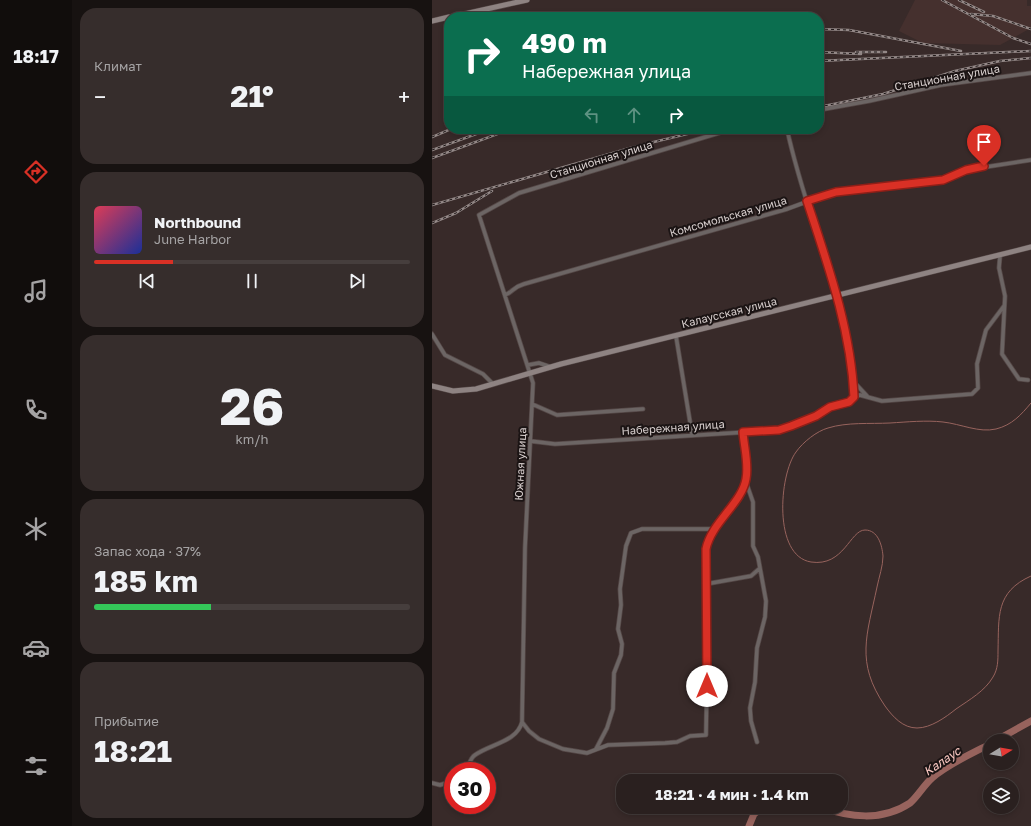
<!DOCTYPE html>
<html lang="ru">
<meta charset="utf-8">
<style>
body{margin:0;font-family:"Golos Text",sans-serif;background:#362d2c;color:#f1f3f6;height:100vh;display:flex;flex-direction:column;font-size:15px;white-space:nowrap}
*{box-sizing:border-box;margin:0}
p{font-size:13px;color:#a5a3a4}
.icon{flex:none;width:22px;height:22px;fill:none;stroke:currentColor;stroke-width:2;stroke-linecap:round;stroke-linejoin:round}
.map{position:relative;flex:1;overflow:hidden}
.details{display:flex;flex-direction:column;gap:8px;padding:8px;background:#171211;width:360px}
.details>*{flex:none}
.hud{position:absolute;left:12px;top:12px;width:380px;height:122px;border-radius:16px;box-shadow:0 2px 6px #0003,0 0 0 1px #463e3d;background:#0b6e4f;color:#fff;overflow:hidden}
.needle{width:26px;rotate:79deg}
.buttons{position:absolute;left:551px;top:734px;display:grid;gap:8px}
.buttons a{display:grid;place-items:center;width:36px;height:36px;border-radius:50%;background:#2a201f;box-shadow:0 2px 6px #0003,0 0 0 1px #463e3d;font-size:20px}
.speed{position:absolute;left:12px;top:762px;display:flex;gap:8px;font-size:20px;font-weight:700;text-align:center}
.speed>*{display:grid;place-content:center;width:52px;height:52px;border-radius:50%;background:#2a201f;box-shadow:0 2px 6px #0003,0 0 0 1px #463e3d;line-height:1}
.speed .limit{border:6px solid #d22;background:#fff;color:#111}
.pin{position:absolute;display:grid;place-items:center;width:34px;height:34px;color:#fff;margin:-41px -17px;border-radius:50% 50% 50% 0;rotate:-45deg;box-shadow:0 0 4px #0007}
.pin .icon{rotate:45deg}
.me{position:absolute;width:44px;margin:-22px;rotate:0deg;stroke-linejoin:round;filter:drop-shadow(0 0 3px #0008)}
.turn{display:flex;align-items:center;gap:14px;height:84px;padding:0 12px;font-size:18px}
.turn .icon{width:52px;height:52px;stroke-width:2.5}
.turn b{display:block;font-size:28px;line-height:34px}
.lanes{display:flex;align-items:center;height:38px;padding:0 12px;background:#0003;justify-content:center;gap:20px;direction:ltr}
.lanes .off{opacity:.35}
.big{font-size:30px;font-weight:700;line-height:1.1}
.details .widget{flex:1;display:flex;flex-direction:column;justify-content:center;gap:6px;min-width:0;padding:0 14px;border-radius:16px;background:#362d2c}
.details .dial{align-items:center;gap:0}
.dial b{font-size:52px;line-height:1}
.song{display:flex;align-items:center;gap:12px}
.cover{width:48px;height:48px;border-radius:6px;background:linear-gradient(135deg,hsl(350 70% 55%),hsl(230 70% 35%))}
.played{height:4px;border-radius:2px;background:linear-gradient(90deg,#d93025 25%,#463e3d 25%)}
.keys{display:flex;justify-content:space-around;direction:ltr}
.heat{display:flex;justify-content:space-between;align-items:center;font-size:22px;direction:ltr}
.charge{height:6px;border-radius:3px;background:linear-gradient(90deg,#34c759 37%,#463e3d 0)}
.trip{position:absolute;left:184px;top:774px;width:232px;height:40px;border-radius:16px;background:#2a201f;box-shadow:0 2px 6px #0003,0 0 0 1px #463e3d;font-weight:700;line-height:40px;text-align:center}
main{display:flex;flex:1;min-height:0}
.tabs{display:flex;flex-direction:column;width:72px;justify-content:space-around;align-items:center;background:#110d0c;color:#a5a3a4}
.tabs .icon{width:28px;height:28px}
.tabs .on{color:#d93025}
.tabs b{font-size:18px;color:#f1f3f6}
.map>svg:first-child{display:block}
.built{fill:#45302e}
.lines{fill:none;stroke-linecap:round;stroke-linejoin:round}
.stream{stroke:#97635d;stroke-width:1}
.river{stroke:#97635d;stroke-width:7}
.street-casing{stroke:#554847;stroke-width:5}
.secondary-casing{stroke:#554847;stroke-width:6}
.street{stroke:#6c6564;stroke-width:3.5}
.secondary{stroke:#8e8382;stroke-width:5}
.rail-casing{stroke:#938887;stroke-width:2.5}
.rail{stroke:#1b1414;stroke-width:1;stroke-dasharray:3;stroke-linecap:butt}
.route-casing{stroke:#8d1f18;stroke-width:10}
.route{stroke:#d93025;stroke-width:7}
.labels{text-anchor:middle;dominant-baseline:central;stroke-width:4;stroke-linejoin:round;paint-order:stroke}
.street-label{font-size:11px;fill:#d9d0cf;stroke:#1b1414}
.water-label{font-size:12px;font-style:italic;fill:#fcc9c3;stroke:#1b1414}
</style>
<main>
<nav class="tabs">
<b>18:17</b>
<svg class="icon on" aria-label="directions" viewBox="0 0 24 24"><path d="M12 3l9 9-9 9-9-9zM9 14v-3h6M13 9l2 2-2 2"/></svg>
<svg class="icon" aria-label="music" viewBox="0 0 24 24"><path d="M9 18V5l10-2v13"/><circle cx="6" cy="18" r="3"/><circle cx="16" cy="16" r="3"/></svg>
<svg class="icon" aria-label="phone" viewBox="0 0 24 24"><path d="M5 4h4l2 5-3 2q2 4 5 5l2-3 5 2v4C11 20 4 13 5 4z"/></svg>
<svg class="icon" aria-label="climate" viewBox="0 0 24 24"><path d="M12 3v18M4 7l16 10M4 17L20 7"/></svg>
<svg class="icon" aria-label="car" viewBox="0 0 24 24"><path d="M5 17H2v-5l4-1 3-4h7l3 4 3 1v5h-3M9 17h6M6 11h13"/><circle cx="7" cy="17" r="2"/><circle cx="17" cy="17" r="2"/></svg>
<svg class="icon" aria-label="filters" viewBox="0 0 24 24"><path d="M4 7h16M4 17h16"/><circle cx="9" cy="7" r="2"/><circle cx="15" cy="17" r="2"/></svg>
</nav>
<section class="details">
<div class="widget"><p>Климат</p>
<div class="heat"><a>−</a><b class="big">21°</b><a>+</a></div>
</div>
<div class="widget">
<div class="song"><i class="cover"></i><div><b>Northbound</b><p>June Harbor</p></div></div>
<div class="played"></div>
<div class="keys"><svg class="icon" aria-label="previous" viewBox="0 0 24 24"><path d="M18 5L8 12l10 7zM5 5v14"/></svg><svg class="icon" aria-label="pause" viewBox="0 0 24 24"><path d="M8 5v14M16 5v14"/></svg><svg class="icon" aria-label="next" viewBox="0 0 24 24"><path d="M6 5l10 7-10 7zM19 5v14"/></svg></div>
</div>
<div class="widget dial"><b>26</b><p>km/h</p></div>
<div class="widget"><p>Запас хода · 37%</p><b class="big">185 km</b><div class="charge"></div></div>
<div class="widget"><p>Прибытие</p><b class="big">18:21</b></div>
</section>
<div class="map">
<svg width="599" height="826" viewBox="0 0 599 826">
<rect width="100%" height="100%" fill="#382a29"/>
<!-- built -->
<path class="built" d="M483,0H595V6H599V28L568,45L491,43L467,31Z"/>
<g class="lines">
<!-- stream -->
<path class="stream" d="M599,403C589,415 580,425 564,429C547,433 529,424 511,422C494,420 475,422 458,423C438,424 415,422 396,428C385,431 371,442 364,452C347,475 341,556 379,562C412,567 418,530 433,530C446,530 450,545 451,556C451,566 447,577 445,587C435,635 423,662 453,706C461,717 471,728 485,728C499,728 514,717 524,709C537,700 553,691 561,677C566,669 566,660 566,651C567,617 563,592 599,576"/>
<!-- river -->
<path class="river" d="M563,741L599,721
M387,807C417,817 450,822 478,803C486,796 492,785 500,778C516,764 539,754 558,744
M317,826L322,814L331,807"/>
<!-- street casing -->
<g class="street-casing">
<path id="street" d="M387,110L437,101L509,85L599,73
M355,129C374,219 417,303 422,397
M568,256L567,268L573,296L570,354L587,379L596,380
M73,295C81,292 81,287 92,284L355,209L404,191L511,180L534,170L599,160
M0,334L13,355L51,374L61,384
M244,336L260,434
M96,365L107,363L119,367
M421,381L435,396
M100,404L125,415L211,409
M98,441L123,444L347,430L373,420L398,407L417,402L422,397L428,395L450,401L540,394L546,388L545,364L554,330L572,306
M314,482L321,502V546L326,557L334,601L333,617L325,648L323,682L318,708L319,721L325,742
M274,584L319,576L327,569
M90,722L97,731L107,739L131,749L155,753L176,745L233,743L245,742L258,736L274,735L275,678L274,549C279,523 310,503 314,479C317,464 312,447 311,432
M164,749L175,728L181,709L182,673L189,655L190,644L186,629L189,605L188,589L194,546L199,533L210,529H283
M34,771C37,766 38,758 43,755C58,744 85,742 90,722L93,548L101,383L47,215L87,193L300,129
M0,783L8,785L21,781"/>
</g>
<!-- secondary casing -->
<g class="secondary-casing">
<path id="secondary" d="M19,17L95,0
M0,21L17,17
M0,386L21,391L44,389L129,364L599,247"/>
</g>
<!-- street -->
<use href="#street" class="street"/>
<!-- secondary -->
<use href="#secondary" class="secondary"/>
<!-- rail casing -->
<g class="rail-casing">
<path id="rail" d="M510,0L581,38L599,44
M527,0L552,12
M539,14L561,16L599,29
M387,29L417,30L529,51
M387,52L429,54
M424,52H454
M387,61L599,51
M387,107L451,94L523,71L568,61L599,58
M0,137L19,129
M0,150L58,129
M0,158L79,129
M0,205L205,146L276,129
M0,223L24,213L60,191"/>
</g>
<!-- rail -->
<use href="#rail" class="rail"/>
</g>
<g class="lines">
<!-- route casing -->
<g class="route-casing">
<path id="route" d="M275,686L274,549C279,523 310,503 314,479C317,464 312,447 311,432L347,430L359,426L384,416L398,407L417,402L422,397C419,330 396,265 375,201L404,192L511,180L534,170L552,166"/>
</g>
<!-- route -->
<use href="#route" class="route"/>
</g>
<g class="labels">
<!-- street labels -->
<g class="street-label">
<text transform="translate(515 77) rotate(-10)">Станционная улица</text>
<text transform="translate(169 159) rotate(-17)">Станционная улица</text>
<text transform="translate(296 216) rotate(-16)">Комсомольская улица</text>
<text transform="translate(297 312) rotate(-14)">Калаусская улица</text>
<text transform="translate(241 427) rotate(-4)">Набережная улица</text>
<text transform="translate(88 464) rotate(-87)">Южная улица</text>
</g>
<!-- water labels -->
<g class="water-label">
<text transform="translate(510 761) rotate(-34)">Калаус</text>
</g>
</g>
</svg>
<div class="buttons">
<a><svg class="needle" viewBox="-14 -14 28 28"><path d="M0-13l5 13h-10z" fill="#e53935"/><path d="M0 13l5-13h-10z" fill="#a5a3a4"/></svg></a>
<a><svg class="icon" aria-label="layers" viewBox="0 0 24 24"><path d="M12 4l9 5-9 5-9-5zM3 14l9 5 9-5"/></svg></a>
</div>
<div class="speed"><div class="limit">30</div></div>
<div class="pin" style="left:552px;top:166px;background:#d93025"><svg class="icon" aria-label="arrive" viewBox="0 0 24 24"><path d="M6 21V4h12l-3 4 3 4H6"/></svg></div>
<svg class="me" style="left:275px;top:686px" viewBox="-20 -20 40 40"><circle r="19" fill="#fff"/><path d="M0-13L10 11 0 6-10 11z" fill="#d93025"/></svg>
<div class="trip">18:21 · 4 мин · 1.4 km</div>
<div class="hud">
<div class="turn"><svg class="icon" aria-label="right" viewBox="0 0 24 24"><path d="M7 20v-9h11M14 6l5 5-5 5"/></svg><div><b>490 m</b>Набережная улица</div></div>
<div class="lanes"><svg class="icon off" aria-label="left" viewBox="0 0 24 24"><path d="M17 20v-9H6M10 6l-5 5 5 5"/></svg><svg class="icon off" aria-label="ahead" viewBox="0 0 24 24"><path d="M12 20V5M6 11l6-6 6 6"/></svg><svg class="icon" aria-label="right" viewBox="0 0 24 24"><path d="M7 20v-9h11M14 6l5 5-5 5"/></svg></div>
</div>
</div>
</main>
